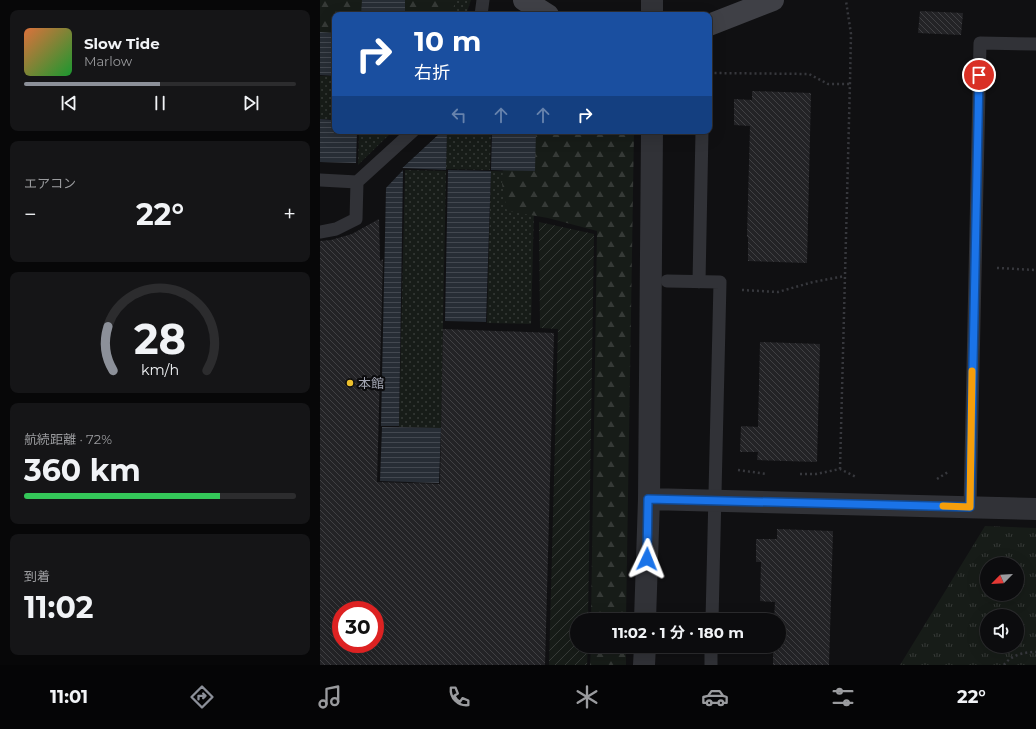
<!DOCTYPE html>
<html lang="ja">
<meta charset="utf-8">
<style>
body{margin:0;font-family:Montserrat,"Noto Sans JP",sans-serif;background:#151517;color:#f1f3f6;height:100vh;display:flex;flex-direction:column;font-size:15px;white-space:nowrap}
*{box-sizing:border-box;margin:0}
p{font-size:13px;color:#9a9b9e}
.icon{flex:none;width:22px;height:22px;fill:none;stroke:currentColor;stroke-width:2;stroke-linecap:round;stroke-linejoin:round}
.map{position:relative;flex:1;overflow:hidden}
.side{display:flex;flex-direction:column;gap:10px;padding:10px;background:#070708;width:320px}
.side>*{flex:none}
.guide{position:absolute;left:12px;top:12px;width:380px;height:122px;border-radius:8px;box-shadow:0 4px 16px #0002,0 0 0 1px #2c2c2e;background:#1a4fa0;color:#fff;overflow:hidden}
.needle{width:26px;rotate:246deg}
.controls{position:absolute;left:660px;top:557px;display:grid;gap:8px}
.controls a{display:grid;place-items:center;width:44px;height:44px;border-radius:50%;background:#0c0c0e;box-shadow:0 4px 16px #0002,0 0 0 1px #2c2c2e;font-size:20px}
.speed{position:absolute;left:12px;top:601px;display:flex;gap:8px;font-size:20px;font-weight:700;text-align:center}
.speed>*{display:grid;place-content:center;width:52px;height:52px;border-radius:50%;background:#0c0c0e;box-shadow:0 4px 16px #0002,0 0 0 1px #2c2c2e;line-height:1}
.speed .limit{border:6px solid #d22;background:#fff;color:#111}
.pin{position:absolute;display:grid;place-items:center;width:34px;height:34px;color:#fff;margin:-17px;border:2px solid #fff;border-radius:50%;box-shadow:0 1px 4px #0007}
.me{position:absolute;width:44px;margin:-22px;rotate:2deg;stroke-linejoin:round;filter:drop-shadow(0 0 3px #0008)}
.turn{display:flex;align-items:center;gap:14px;height:84px;padding:0 16px;font-size:18px}
.turn .icon{width:52px;height:52px;stroke-width:2.5}
.turn b{display:block;font-size:28px;line-height:34px}
.lanes{display:flex;align-items:center;height:38px;padding:0 16px;background:#0003;justify-content:center;gap:20px;direction:ltr}
.lanes .off{opacity:.35}
.big{font-size:30px;font-weight:700;line-height:1.1}
.side .card{flex:1;display:flex;flex-direction:column;justify-content:center;gap:6px;min-width:0;padding:0 14px;border-radius:8px;background:#151517}
.side .dial{align-items:center;gap:0}
.dial svg{height:104px;overflow:visible;fill:none;stroke:#2c2c2e;stroke-width:7;stroke-linecap:round;text-anchor:middle}
.dial text{fill:#f1f3f6;stroke:none}
.song{display:flex;align-items:center;gap:12px}
.cover{width:48px;height:48px;border-radius:6px;background:linear-gradient(135deg,hsl(20 70% 55%),hsl(130 70% 35%))}
.played{height:4px;border-radius:2px;background:linear-gradient(90deg,#8c9099 50%,#2c2c2e 50%)}
.keys{display:flex;justify-content:space-around;direction:ltr}
.heat{display:flex;justify-content:space-between;align-items:center;font-size:22px;direction:ltr}
.charge{height:6px;border-radius:3px;background:linear-gradient(90deg,#34c759 72%,#2c2c2e 0)}
.trip{position:absolute;left:250px;top:613px;width:216px;height:40px;border-radius:20px;background:#0c0c0e;box-shadow:0 4px 16px #0002,0 0 0 1px #2c2c2e;font-weight:700;line-height:40px;text-align:center}
.menu{display:flex;height:64px;justify-content:space-around;align-items:center;background:#050506;color:#9a9b9e}
.menu .icon{width:28px;height:28px}
.menu .selected{color:#8c9099}
.menu b{font-size:18px;color:#f1f3f6}
main{display:flex;flex:1;min-height:0}
.map>svg:first-child{display:block}
.grass{fill:url(#grass-dots)}
.forest{fill:url(#forest-firs)}
.park{fill:url(#park-tufts);fill-rule:evenodd}
.garden{fill:url(#garden-furrows)}
.water{fill:url(#water-rules)}
.pier{fill:#101012}
.building{fill:url(#building-back-hatch);fill-rule:evenodd}
.lines{fill:none;stroke-linecap:round;stroke-linejoin:round}
.path{stroke:#37383d;stroke-width:2.5;stroke-dasharray:2 3;stroke-linecap:butt}
.lane{stroke:#313237;stroke-width:13}
.street{stroke:#313237;stroke-width:22}
.secondary{stroke:#3f4046;stroke-width:22}
.route-casing{stroke:#114b97;stroke-width:10}
.route{stroke:#1a73e8;stroke-width:7}
.slow{stroke:#f59e0b;stroke-width:7}
.poi-dot{fill:#edc02d;stroke:#0b0b0d;stroke-width:1.5}
.labels{text-anchor:middle;dominant-baseline:central;stroke-width:4;stroke-linejoin:round;paint-order:stroke}
.poi-label{font-size:13px;fill:#a2a5b2;stroke:#0b0b0d;text-anchor:start}
</style>
<main>
<section class="side">
<div class="card">
<div class="song"><i class="cover"></i><div><b>Slow Tide</b><p>Marlow</p></div></div>
<div class="played"></div>
<div class="keys"><svg class="icon" aria-label="previous" viewBox="0 0 24 24"><path d="M18 5L8 12l10 7zM5 5v14"/></svg><svg class="icon" aria-label="pause" viewBox="0 0 24 24"><path d="M8 5v14M16 5v14"/></svg><svg class="icon" aria-label="next" viewBox="0 0 24 24"><path d="M6 5l10 7-10 7zM19 5v14"/></svg></div>
</div>
<div class="card"><p>エアコン</p>
<div class="heat"><a>−</a><b class="big">22°</b><a>+</a></div>
</div>
<div class="card dial"><svg viewBox="0 0 100 80">
<path d="M14 69A42 42 0 1 1 86 69"/>
<path d="M14 69A42 42 0 0 1 10 35" stroke="#8c9099"/>
<text x="50" y="56" font-size="32" font-weight="700">28</text>
<text x="50" y="72" font-size="11">km/h</text>
</svg></div>
<div class="card"><p>航続距離 · 72%</p><b class="big">360 km</b><div class="charge"></div></div>
<div class="card"><p>到着</p><b class="big">11:02</b></div>
</section>
<div class="map">
<svg width="716" height="665" viewBox="0 0 716 665">
<defs>
<pattern id="grass-dots" width="8" height="8" patternUnits="userSpaceOnUse"><rect width="8" height="8" fill="#171c18"/><path d="M2 2h.1M6 6h.1" fill="none" stroke="#363a37" stroke-width="1.8" stroke-linecap="round"/></pattern>
<pattern id="forest-firs" width="22" height="20" patternUnits="userSpaceOnUse"><rect width="22" height="20" fill="#171c18"/><path d="M5 1l3.5 6h-7zM16 11l3.5 6h-7z" fill="#363a37"/></pattern>
<pattern id="park-tufts" width="24" height="20" patternUnits="userSpaceOnUse"><rect width="24" height="20" fill="#171c18"/><path d="M3 7l-1-3M5 7V3M7 7l1-3M15 17l-1-3M17 17v-4M19 17l1-3" fill="none" stroke="#363a37"/></pattern>
<pattern id="garden-furrows" width="10" height="10" patternUnits="userSpaceOnUse"><rect width="10" height="10" fill="#171c18"/><path d="M-1 1l2-2M0 10L10 0M9 11l2-2" fill="none" stroke="#363a37"/></pattern>
<pattern id="water-rules" width="6" height="5" patternUnits="userSpaceOnUse"><rect width="6" height="5" fill="#272d35"/><path d="M0 2.5h6" fill="none" stroke="#434850"/></pattern>
<pattern id="building-back-hatch" width="6" height="6" patternUnits="userSpaceOnUse"><rect width="6" height="6" fill="#232326"/><path d="M-1 5l2 2M0 0l6 6M5-1l2 2" fill="none" stroke="#404043"/></pattern>
</defs>
<rect width="100%" height="100%" fill="#101012"/>
<!-- grass -->
<path class="grass" d="M86,0H151L146,15H86Z
M0,76H15V119H0Z
M39,131H73L38,165Z
M127,131H171L170,170L126,169Z
M85,170L126,171L121,428L79,427Z
M171,171L215,172L211,324L167,323Z"/>
<!-- forest -->
<path class="forest" d="M0,0H133L136,15H15V58L0,55Z
M190,131H314L306,620H271L277,231L228,218L187,211L182,184L185,139Z
M271,646H306V665H270Z"/>
<!-- park -->
<path class="park" d="M665,526L716,528V665H580ZM667,564H697V594H667ZM667,616H697V646H667Z"/>
<!-- garden -->
<path class="garden" d="M219,222L274,234L268,620H257V646H268L267,665H229L238,329L220,328Z"/>
<!-- water -->
<path class="water" d="M42,0H85V15H41Z
M0,32L15,33V76L0,75Z
M0,119L15,120V131H37L36,163L0,162Z
M122,131H127L126,170L82,168Z
M172,131H216L215,171L171,170Z
M83,170L79,426H61L66,188Z
M128,170L171,171L166,322L125,321Z
M62,427L121,428L119,483L60,481Z"/>
<!-- pier -->
<path class="pier" d="M119,131H122L81,169V167Z"/>
<!-- building -->
<path class="building" d="M600,11L643,13L641,35L598,33Z
M432,91L491,93L487,263L428,261V237H427L430,126L414,125V99L432,100Z
M59,219L60,261L63,259L57,482L120,484L123,329L234,333L225,665H0V241L11,240L32,234ZM21,610H55V644H21Z
M440,342L500,344L497,462L437,460L438,452H420L421,426L438,427Z
M457,529L513,531L509,665H453V646H459V620H454L455,602L440,601L441,562H436V539H457Z"/>
<g class="lines">
<!-- path -->
<path class="path" d="M389,84L390,83L391,73L489,74L508,84H530
M677,268L716,270
M422,290L458,292L493,282L525,276
M520,469L530,82L531,34L526,1
M418,470L447,474
M480,474H496L520,469L536,477
M617,479L628,472
M684,665C691,655 704,652 716,652"/>
<!-- lane -->
<path class="lane" d="M161,15L163,0
M0,180L37,182
M0,232L16,229L36,219L37,182L93,131
M347,281L400,282L392,620
M379,282L382,131
M650,507L660,43L716,44
M391,665V646"/>
<!-- street -->
<path class="street" d="M332,15V0
M329,499L716,509
M325,620L329,499L332,131
M324,665L325,646"/>
<!-- secondary -->
<path class="secondary" d="M204,0L228,15
M389,25L453,0"/>
</g>
<g class="lines">
<!-- route casing -->
<g class="route-casing">
<path id="route" d="M327,559L328,499L650,507L659,75"/>
</g>
<!-- route -->
<use href="#route" class="route"/>
<!-- slow -->
<path class="slow" d="M623,506L650,507L652,371"/>
</g>
<!-- markers -->
<circle class="poi-dot" cx="30" cy="383" r="4"/>
<g class="labels">
<!-- poi labels -->
<g class="poi-label">
<text x="38" y="383">本館</text>
</g>
</g>
</svg>
<div class="controls">
<a><svg class="needle" viewBox="-14 -14 28 28"><path d="M0-13l5 13h-10z" fill="#e53935"/><path d="M0 13l5-13h-10z" fill="#9a9b9e"/></svg></a>
<a><svg class="icon" aria-label="sound" viewBox="0 0 24 24"><path d="M4 9h4l5-4v14l-5-4H4zM17 9q2 3 0 6"/></svg></a>
</div>
<div class="speed"><div class="limit">30</div></div>
<div class="pin" style="left:659px;top:75px;background:#d93025"><svg class="icon" aria-label="arrive" viewBox="0 0 24 24"><path d="M6 21V4h12l-3 4 3 4H6"/></svg></div>
<svg class="me" style="left:327px;top:559px" viewBox="-20 -20 40 40"><path d="M0-17L14 15 0 8-14 15z" fill="#1a73e8" stroke="#fff" stroke-width="4"/></svg>
<div class="trip">11:02 · 1 分 · 180 m</div>
<div class="guide">
<div class="turn"><svg class="icon" aria-label="right" viewBox="0 0 24 24"><path d="M7 20v-9h11M14 6l5 5-5 5"/></svg><div><b>10 m</b>右折</div></div>
<div class="lanes"><svg class="icon off" aria-label="left" viewBox="0 0 24 24"><path d="M17 20v-9H6M10 6l-5 5 5 5"/></svg><svg class="icon off" aria-label="ahead" viewBox="0 0 24 24"><path d="M12 20V5M6 11l6-6 6 6"/></svg><svg class="icon off" aria-label="ahead" viewBox="0 0 24 24"><path d="M12 20V5M6 11l6-6 6 6"/></svg><svg class="icon" aria-label="right" viewBox="0 0 24 24"><path d="M7 20v-9h11M14 6l5 5-5 5"/></svg></div>
</div>
</div>
</main>
<nav class="menu">
<b>11:01</b>
<svg class="icon selected" aria-label="directions" viewBox="0 0 24 24"><path d="M12 3l9 9-9 9-9-9zM9 14v-3h6M13 9l2 2-2 2"/></svg>
<svg class="icon" aria-label="music" viewBox="0 0 24 24"><path d="M9 18V5l10-2v13"/><circle cx="6" cy="18" r="3"/><circle cx="16" cy="16" r="3"/></svg>
<svg class="icon" aria-label="phone" viewBox="0 0 24 24"><path d="M5 4h4l2 5-3 2q2 4 5 5l2-3 5 2v4C11 20 4 13 5 4z"/></svg>
<svg class="icon" aria-label="climate" viewBox="0 0 24 24"><path d="M12 3v18M4 7l16 10M4 17L20 7"/></svg>
<svg class="icon" aria-label="car" viewBox="0 0 24 24"><path d="M5 17H2v-5l4-1 3-4h7l3 4 3 1v5h-3M9 17h6M6 11h13"/><circle cx="7" cy="17" r="2"/><circle cx="17" cy="17" r="2"/></svg>
<svg class="icon" aria-label="filters" viewBox="0 0 24 24"><path d="M4 7h16M4 17h16"/><circle cx="9" cy="7" r="2"/><circle cx="15" cy="17" r="2"/></svg>
<b>22°</b>
</nav>
